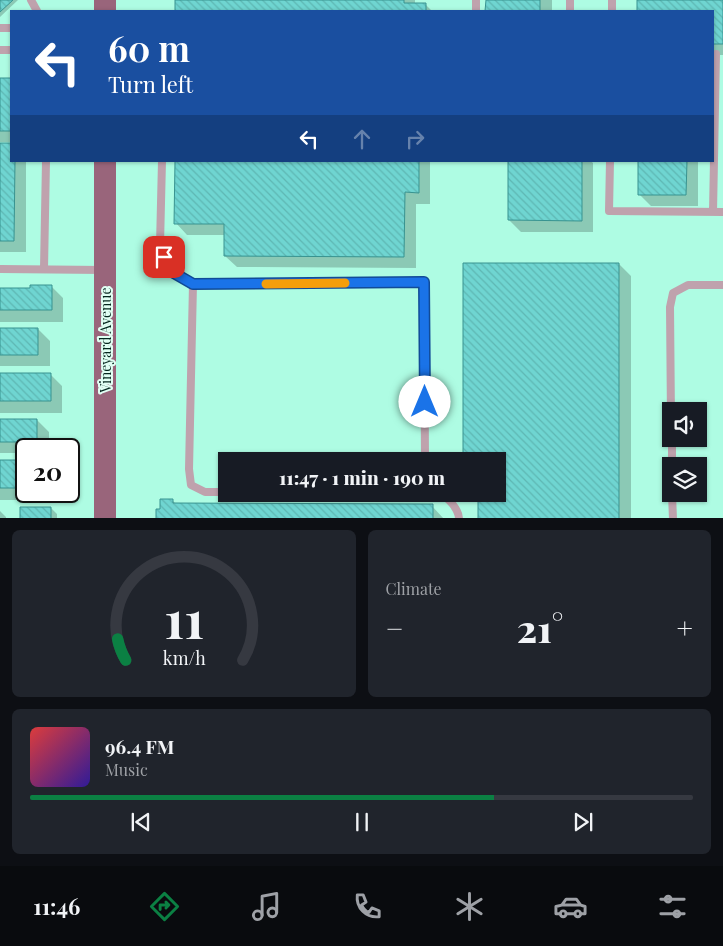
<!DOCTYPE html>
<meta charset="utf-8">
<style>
body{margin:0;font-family:"Playfair Display",serif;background:#20242c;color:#f1f3f6;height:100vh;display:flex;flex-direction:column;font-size:19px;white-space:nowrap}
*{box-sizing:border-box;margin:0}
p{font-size:16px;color:#9ea1a6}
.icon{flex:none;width:28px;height:28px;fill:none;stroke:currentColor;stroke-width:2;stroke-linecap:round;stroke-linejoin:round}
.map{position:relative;height:518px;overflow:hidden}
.side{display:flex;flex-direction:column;gap:12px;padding:12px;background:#0d0f14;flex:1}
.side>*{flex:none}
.top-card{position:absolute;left:10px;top:10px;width:704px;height:152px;border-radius:0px;box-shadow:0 1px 4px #0004;background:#1a4fa0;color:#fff;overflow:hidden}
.tools{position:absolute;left:662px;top:402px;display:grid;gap:10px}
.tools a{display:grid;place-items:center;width:45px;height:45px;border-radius:0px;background:#171b24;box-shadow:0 1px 4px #0004;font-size:25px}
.speed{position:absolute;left:15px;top:438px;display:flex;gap:10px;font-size:25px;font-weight:700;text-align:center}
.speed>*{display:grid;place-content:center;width:65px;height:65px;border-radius:50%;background:#171b24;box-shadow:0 1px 4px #0004;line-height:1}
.speed .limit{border:2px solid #111;border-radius:8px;background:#fff;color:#111}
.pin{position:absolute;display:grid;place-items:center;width:42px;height:42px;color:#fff;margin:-21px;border-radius:10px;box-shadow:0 2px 8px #0006}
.me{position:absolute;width:55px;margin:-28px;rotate:0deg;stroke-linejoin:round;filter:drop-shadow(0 0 4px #0008)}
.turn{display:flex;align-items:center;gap:18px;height:105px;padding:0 15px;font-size:22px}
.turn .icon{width:65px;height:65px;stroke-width:2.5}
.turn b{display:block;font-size:35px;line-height:42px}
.lanes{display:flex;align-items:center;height:48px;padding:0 15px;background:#0003;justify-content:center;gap:25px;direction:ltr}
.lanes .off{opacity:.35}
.big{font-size:38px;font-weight:800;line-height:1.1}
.side .card{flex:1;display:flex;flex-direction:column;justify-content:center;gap:8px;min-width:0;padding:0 18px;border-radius:8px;background:#20242c}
.side .dial{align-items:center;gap:0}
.dial svg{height:130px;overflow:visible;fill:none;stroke:#363941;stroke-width:7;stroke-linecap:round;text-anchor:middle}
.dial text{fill:#f1f3f6;stroke:none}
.song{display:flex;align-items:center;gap:15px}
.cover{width:60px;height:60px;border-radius:8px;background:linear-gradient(135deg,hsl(0 70% 55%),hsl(250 70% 35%))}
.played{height:5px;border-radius:2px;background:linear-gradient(90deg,#0b8043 70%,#363941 70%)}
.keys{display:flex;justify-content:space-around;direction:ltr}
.heat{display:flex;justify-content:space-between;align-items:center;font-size:28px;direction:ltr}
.side .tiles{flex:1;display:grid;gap:12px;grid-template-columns:1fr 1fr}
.card:last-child{grid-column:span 2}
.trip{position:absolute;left:218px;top:452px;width:288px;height:50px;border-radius:0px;background:#171b24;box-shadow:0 1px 4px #0004;font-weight:800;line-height:50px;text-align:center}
.dock{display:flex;height:80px;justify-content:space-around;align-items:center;background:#090b0e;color:#9ea1a6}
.dock .icon{width:35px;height:35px}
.dock .selected{color:#0b8043}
.dock b{font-size:22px;color:#f1f3f6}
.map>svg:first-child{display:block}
.shadow{fill:#0003}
.building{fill:url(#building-back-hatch);stroke:#389390}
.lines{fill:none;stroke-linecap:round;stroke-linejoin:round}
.lane{stroke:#bfa2ad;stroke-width:8}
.primary{stroke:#99657b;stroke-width:22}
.route-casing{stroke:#114b97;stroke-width:12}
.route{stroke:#1a73e8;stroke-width:9}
.slow{stroke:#f59e0b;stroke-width:9}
.labels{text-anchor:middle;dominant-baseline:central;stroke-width:4;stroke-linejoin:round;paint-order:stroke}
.street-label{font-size:14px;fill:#03251d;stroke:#e1fff4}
</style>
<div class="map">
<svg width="723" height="519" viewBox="0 0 723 519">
<defs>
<pattern id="building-back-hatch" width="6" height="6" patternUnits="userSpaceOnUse" patternTransform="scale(1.25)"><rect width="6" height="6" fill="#6fd5d1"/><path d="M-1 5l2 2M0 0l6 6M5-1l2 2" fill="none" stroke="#5eb7b3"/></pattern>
</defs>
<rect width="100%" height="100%" fill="#aefce3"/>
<!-- shadow -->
<path class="shadow" d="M0,0H18L0,17Z
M177,0H415V5H426L432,11H177Z
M487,0H552V11H487Z
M638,0H723V55H712V11H638Z
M0,80H11V142H0Z
M0,144H11V161H26V252H0Z
M176,161H430V204H416V268L237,267L225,256V235H187L176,223Z
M509,161H591L593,163V232H521L509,220Z
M639,161H698V206H651L639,194Z
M464,264H619L631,276V519H479V494H496V461H464Z
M51,286L63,298V322H0V289H31Z
M0,329H38L50,341V366H0Z
M0,374H50L62,386V413H0Z
M0,420H37L49,432V449H26V453H0Z
M0,461H26V491H63V500H0Z
M172,500L176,504L432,506L444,519H157L162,510Z
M51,508L57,514V519H21Z
M0,511L6,517V519H0Z"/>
<!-- building -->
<path class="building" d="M0,0H13L0,12Z
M175,0H404V3H426V11H175Z
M486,0H540V11H485Z
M637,0H723V44H712V11H637Z
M0,78H11V131H0Z
M0,143H11V161H15L14,241H0Z
M175,161H419V193L405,192L404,257L224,256V224H174Z
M508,161H582V221L508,220Z
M638,161H687L686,195H638Z
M463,263H619V519H478V494H496V461H463Z
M30,285H52V310H0V288H30Z
M0,328H38V355H0Z
M0,373H51V401H0Z
M0,419H37V442H0Z
M0,460H26V488H0Z
M160,499H173V503L433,504V519H156V509H160Z
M20,507H51V519H20Z"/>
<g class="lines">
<!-- lane -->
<path class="lane" d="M31,0L37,11
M476,11V0
M570,11V0
M612,11V0
M0,28H11
M0,50H11
M162,161L160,245L167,269L193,284L189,469L191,485L205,492H226
M610,161L609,211L723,212
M713,212L716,54
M0,269L103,270
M44,269L46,161
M193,284L424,282L425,461
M671,420L670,307L673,293L688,285H723
M672,439V466
M439,494C448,496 459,510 459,519
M672,494L673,519"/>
<!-- primary -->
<path class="primary" d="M105,0V11
M105,161V519"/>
</g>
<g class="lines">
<!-- route casing -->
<g class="route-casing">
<path id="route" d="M164,257L167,269L193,284L424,282L425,402"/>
</g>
<!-- route -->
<use href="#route" class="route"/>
<!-- slow -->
<path class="slow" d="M266,284L345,283"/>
</g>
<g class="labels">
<!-- street labels -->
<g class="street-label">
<text transform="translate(105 340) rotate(-90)">Vineyard Avenue</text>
</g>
</g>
</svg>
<div class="tools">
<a><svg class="icon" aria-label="sound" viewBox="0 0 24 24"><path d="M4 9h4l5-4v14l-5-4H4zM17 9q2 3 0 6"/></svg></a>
<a><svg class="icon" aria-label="layers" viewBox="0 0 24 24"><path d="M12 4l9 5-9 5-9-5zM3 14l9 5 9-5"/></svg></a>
</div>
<div class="speed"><div class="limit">20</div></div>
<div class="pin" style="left:164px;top:257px;background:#d93025"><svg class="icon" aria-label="arrive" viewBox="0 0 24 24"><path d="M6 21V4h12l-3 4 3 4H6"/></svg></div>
<svg class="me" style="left:425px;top:402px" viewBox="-20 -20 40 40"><circle r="19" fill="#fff"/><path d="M0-13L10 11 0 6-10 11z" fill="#1a73e8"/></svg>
<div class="trip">11:47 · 1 min · 190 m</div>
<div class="top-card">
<div class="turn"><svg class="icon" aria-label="left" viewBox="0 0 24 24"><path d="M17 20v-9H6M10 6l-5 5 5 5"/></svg><div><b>60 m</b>Turn left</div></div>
<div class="lanes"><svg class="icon" aria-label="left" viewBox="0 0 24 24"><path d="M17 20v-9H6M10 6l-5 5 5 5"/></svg><svg class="icon off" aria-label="ahead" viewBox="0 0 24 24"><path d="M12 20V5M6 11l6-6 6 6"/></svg><svg class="icon off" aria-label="right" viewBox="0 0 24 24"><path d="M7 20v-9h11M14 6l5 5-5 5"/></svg></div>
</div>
</div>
<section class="side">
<div class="tiles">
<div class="card dial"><svg viewBox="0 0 100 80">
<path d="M14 69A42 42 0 1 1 86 69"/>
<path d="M14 69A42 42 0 0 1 9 56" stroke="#0b8043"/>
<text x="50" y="56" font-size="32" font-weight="700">11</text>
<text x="50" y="72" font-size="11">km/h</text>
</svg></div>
<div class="card"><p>Climate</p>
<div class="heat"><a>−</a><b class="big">21°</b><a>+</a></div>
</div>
<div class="card">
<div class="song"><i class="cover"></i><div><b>96.4 FM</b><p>Music</p></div></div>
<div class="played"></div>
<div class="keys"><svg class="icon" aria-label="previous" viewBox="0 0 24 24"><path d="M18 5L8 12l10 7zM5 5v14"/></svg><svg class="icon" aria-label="pause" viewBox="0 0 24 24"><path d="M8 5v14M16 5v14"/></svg><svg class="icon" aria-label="next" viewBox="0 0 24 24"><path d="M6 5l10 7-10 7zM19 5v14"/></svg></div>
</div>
</div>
</section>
<nav class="dock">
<b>11:46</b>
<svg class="icon selected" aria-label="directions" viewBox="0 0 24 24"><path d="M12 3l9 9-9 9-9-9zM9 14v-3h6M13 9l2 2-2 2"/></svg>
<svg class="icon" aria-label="music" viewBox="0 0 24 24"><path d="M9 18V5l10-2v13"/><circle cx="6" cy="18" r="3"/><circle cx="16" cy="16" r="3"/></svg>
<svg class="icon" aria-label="phone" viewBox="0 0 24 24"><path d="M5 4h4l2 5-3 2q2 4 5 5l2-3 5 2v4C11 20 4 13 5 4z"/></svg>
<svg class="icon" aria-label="climate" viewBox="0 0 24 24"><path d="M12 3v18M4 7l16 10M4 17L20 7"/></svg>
<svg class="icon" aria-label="car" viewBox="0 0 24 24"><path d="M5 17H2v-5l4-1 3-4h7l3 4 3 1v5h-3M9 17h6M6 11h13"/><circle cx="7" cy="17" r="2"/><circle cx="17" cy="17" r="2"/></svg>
<svg class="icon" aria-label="filters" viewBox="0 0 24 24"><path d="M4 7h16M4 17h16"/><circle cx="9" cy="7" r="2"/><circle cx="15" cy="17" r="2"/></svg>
</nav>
